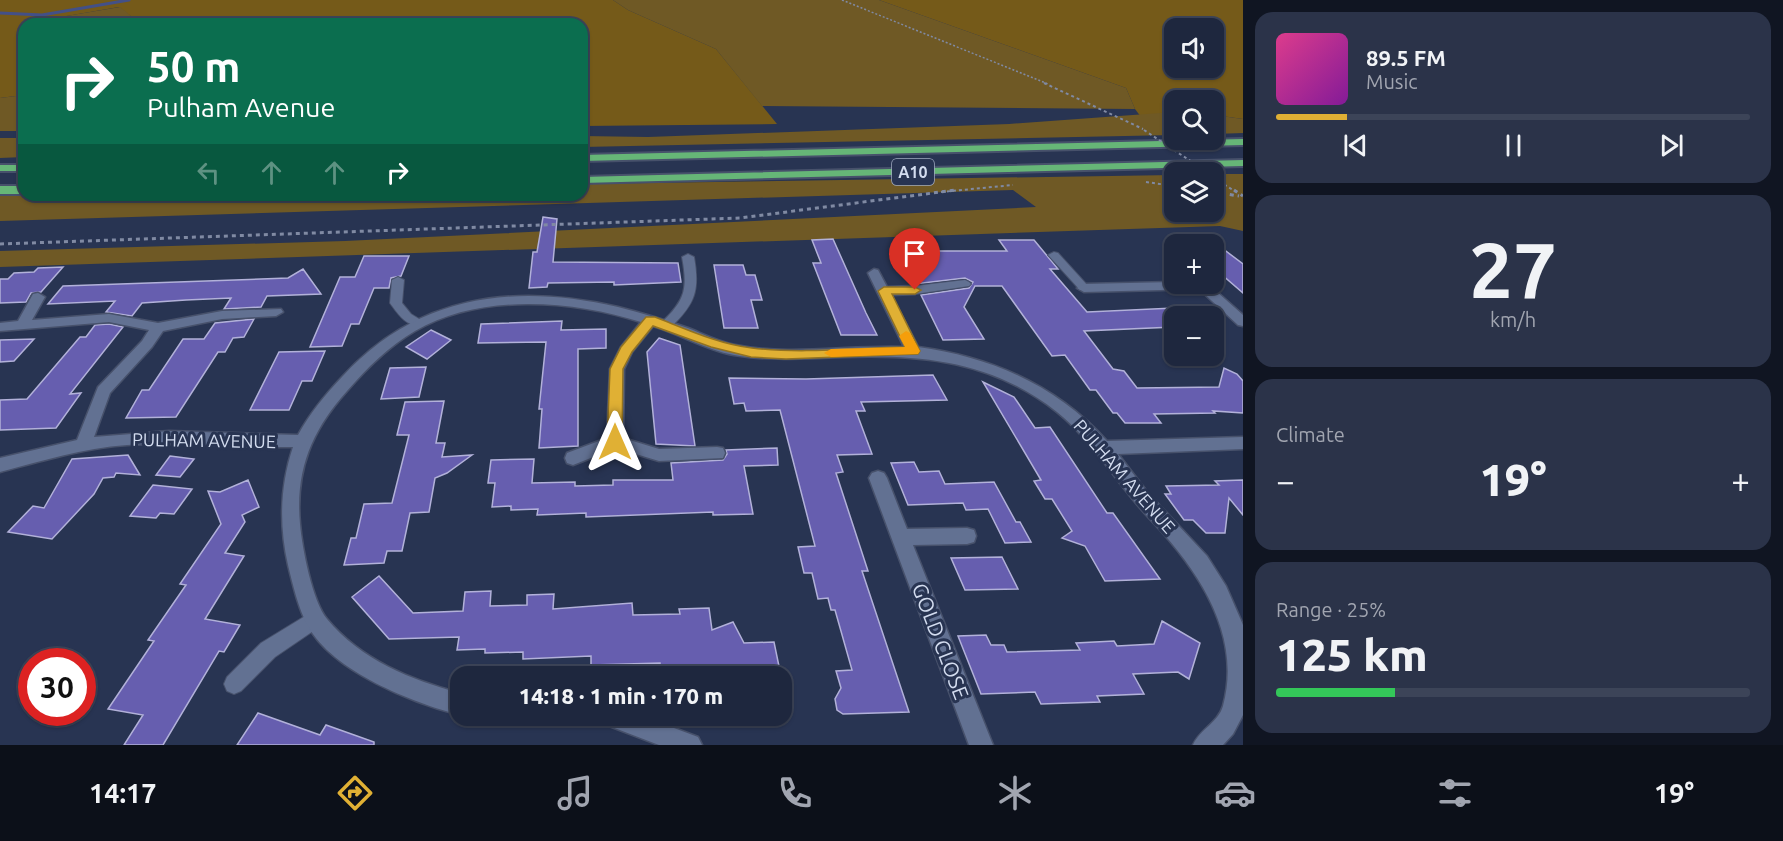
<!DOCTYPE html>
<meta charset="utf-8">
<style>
body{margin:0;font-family:Ubuntu,sans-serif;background:#2b3349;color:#f1f3f6;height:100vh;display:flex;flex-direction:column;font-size:22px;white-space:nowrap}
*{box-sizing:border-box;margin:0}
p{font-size:20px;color:#a1a5b0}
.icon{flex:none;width:33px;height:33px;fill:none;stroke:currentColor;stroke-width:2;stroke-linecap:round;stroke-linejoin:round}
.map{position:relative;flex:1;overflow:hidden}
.drawer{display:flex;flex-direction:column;gap:12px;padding:12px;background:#101522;width:540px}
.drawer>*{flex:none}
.top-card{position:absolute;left:18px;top:18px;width:570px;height:183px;border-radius:18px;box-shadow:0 2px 4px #0004,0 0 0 2px #3c4458;background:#0b6e4f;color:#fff;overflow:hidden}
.tools{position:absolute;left:1164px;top:18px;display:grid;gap:12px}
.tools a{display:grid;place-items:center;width:60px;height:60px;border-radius:12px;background:#1e273e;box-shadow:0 2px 4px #0004,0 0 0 2px #3c4458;font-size:30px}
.speed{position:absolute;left:18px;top:648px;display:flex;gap:12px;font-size:30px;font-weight:700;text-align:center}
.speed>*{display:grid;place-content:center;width:78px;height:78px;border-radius:50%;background:#1e273e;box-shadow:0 2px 4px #0004,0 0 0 2px #3c4458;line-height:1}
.speed .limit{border:9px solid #d22;background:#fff;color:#111}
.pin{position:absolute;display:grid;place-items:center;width:51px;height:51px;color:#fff;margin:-62px -26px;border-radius:50% 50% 50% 0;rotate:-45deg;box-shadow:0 0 6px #0007}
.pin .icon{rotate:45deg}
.me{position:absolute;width:66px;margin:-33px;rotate:0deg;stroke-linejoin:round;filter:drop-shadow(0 0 4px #0008)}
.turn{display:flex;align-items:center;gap:21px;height:126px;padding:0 30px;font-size:27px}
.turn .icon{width:78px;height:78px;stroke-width:2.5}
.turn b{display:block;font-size:42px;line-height:51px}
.lanes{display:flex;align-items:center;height:57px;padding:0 30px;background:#0003;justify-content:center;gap:30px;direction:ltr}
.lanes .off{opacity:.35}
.big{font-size:45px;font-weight:800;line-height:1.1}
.drawer .card{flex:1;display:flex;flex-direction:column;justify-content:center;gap:9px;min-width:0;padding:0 21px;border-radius:18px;background:#2b3349}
.drawer .dial{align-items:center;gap:0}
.dial b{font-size:78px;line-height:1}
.song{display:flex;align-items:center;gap:18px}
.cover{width:72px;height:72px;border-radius:9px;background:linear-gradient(135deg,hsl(330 70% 55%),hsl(290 70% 35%))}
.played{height:6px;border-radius:3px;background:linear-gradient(90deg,#e0b034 15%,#3c4458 15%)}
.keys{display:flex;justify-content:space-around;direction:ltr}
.heat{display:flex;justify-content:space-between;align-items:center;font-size:33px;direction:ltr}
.charge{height:9px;border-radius:4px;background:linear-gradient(90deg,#34c759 25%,#3c4458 0)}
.trip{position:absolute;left:450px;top:666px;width:342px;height:60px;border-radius:18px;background:#1e273e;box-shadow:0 2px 4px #0004,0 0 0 2px #3c4458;font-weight:800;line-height:60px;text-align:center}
.menu{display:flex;height:96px;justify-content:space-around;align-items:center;background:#0c1019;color:#a1a5b0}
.menu .icon{width:42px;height:42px}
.menu .current{color:#e0b034}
.menu b{font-size:27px;color:#f1f3f6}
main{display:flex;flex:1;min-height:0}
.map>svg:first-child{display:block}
.green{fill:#755a19;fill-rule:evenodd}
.forest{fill:#6f5925}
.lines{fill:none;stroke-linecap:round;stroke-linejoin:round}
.stream{stroke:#435087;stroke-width:3}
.building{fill:#665eaf;stroke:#b2b1d9;stroke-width:1.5}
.service-casing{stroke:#47516b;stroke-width:2}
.minor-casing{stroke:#47516b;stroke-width:3}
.trunk-casing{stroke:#47516b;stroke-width:4}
.path-far2{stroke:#808aa3;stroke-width:1.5;stroke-dasharray:2 2;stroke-linecap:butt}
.path-far1{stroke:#808aa3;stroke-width:2;stroke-dasharray:3 3;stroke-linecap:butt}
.path{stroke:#808aa3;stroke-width:3;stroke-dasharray:4 4;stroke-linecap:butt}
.service{fill:#627192;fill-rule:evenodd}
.minor{fill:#627192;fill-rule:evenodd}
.trunk{fill:#66b677;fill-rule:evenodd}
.path-bridge{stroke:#808aa3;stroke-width:2;stroke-dasharray:3 3;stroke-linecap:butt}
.route{fill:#e0b034;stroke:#927222;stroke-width:1.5}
.slow{fill:#f59e0b}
.labels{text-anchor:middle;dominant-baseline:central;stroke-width:6;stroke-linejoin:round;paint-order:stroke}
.shield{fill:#283452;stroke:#a0aac0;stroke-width:1.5}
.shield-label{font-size:16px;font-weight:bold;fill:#d3dcef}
.street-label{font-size:18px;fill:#d3dcef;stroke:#283452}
.near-street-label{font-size:21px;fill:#d3dcef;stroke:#283452}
</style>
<main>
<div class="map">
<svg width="1243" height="745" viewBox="0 0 1243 745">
<rect width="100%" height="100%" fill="#283452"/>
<!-- green -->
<path class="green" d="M0,0H613L628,10L716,49L777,124L582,126V24H141L119,7L55,18V24H24V95L0,98Z
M879,0H1243V119L1214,115V100H1174V113L1141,117L1135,109L1126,88ZM1174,28H1214V68H1174Z"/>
<!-- forest -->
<path class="forest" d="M613,0H879L1126,88L1135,109L762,106L716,49L628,10Z
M120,7L141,24H55L54,18Z
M24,95V131H0V98Z
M1174,112V135L582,147V136L648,137L1009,124Z
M1214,115L1243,119V133L1214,134Z
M0,138H24V157L0,158Z
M1214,174H1243V231L1220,226L0,267V251L345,241L1036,207L1013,190L0,221V195H582V184L1174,175V212H1214Z"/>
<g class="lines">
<!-- stream -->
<path class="stream" d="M0,13L42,15L129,0"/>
</g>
<!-- building -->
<path class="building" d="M543,217L557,219L553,262L678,263L681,282L614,285V282L548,283L547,287L529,288L533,252H537Z
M833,239L866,313L877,335H841L813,263H821L812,240Z
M999,240H1034L1058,269H1050L1087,312L1174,308V327L1084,331L1113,369L1124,371L1137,388L1219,387L1224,368L1237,374L1243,381V413L1213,411L1215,413L1154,414L1161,423H1125L1117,413H1113L1096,390H1090L1065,355L1052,356L1002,286H975L964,307L984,339L943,340L921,295L969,288L973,282L965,278L914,284L900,258H916L912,251H1007Z
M1214,242L1243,264V293L1214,268Z
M364,256H409L401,276L391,278L389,288H374L359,324H351L342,346L310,347L340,277H355Z
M714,265H743L746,275H755L762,300H751L758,328H724Z
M63,267L41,292L31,293L26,302L0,303V279H8L14,273L34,272L38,268Z
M303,269L321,294L267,296L261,307L224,309L231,298L186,300L142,303L132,316L106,312L115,301L48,304L63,286L288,278Z
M254,319L244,337L233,338L225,352H218L176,417L126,418L142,390H149L183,339H204L215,323Z
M562,321L561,330L606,329V348L578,349V446L539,448L542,409H539L546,342L478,343L481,324Z
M109,324L123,327L70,394L81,393L56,428L0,430V400L27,399L80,337H86L95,325Z
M431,330L451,340L427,359L406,347Z
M659,338L680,345L695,446L656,444L647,352Z
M34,339L14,361L0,362V340Z
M325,351L312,381H302L289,410H250L279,352Z
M426,367L419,397L381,399L390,368Z
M933,375L947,400L861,402L865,411H856L872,454L837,455L843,472L836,473L868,571H862L909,712L843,714L837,710L835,699L841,688L836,671L852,670L835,610H831L828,598L818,599L812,573H804L798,547L815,546L780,410L746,411L744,403L734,404L729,378L806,379Z
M983,382L1014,397L1035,428L1050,427L1107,513H1113L1160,579L1105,581L1085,546L1062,538L1072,531L1052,499H1045L1034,481L1041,480Z
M444,401L436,443H445L442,457L472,455L447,473L435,478L429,512L410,513L402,551H387L384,563L344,565L351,538H356L364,504L392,503L409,435H397L405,402Z
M777,448L778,465L744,466L753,514L713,515V512L586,517V513L537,515L538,509L511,510V506L492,507L495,483H488L491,460L534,459L532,483L575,482V486L613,485V480H673L671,463L723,460L727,454L726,450Z
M128,455L140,475L116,473L114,477L103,478L94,494L52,539L8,532L33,506L44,508L72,459Z
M170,456L194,459L180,477L156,475Z
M914,462L919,472L939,471L945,484L994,482L1016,522H1020L1031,542L1005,543L988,509L966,510L963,503L908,505L891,463Z
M248,480L259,507L242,515L245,522L225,553L244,556L205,619L240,625L224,652L219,651L163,745H124L143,715L108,709L154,641L148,640L186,585L180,584L221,524L208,491L220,492Z
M1243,480V515L1229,498L1225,533H1206L1193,520H1184L1165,494H1171L1166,486L1219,485L1215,481Z
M153,485L192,489L174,514L160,513L156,518L130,516Z
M1002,557L1018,589L965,590L951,558Z
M379,576L413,613L463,611L465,592L491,591L490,606L527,605V595L554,594L553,609L632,603L633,615L680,614L679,609L709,608L712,630L733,622L744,643L774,642L781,676H729V670L685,672L686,676H661L660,663L591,665V656L523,659V652L485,653V649L457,650L459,637L389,639L352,597Z
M1162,621L1200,643L1189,679L1178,672L1133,674L1144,694L1097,696L1100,702L1041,704L1035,692L981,694L958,636L986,635L991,645H1004L1007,652L1080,650L1076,643L1114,641L1117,646L1154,644Z
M258,713L320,735L326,725L374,742V745H237Z"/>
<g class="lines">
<!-- service casing -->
<g class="service-casing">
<path id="service" d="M1054,252L1058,253L1088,286L1090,288L1088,290H1080L1050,257L1048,255Z
M688,254L694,257C700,291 695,304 670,328H662L660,325L662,322C685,300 688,289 682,257Z
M398,277L404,280L402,303L411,314L424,322L422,325C407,328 398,314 390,303L392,280Z
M965,280L969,282L971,284L969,286L915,294L909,290L915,286Z
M315,610L322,613L324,619L322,625L275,657L241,691L234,694L227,691L224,684L227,677L261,643Z"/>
</g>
<!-- minor casing -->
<g class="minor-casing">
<path id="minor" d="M874,269L878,270L887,287L915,286L922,290L915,294L891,295L918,347C992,357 1057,386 1107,441L1243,437V449L1118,454L1148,493L1207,556L1226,586L1243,625V715L1233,734L1223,745H1193C1200,729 1218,723 1223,706C1243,633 1196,567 1149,518C1117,484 1094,442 1057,412C993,361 922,354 843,357C807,358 769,361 734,355C706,350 680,334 653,326L632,352L624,369L623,438L659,449L717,447L723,448L725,453L723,458L659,461L616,448L573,465L567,463L565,458L567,453L607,438L610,369L621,347L641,322C572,300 480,293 415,331C389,346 367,368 347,391C312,430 295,470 300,524C302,547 312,601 327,619C361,660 411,680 460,693V715C413,703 332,671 308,626C298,608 293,585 288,565C279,525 280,486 293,447C237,448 182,441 127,445C83,448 42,461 0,472V458L77,440L98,387L142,341L149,330L109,322L0,331V323L18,321L33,294L38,293L45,297L32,320L109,314L158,323L222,311L281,309L283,312L276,316L222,319L163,331L152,347L110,393L94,437L169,431L298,435C310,413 325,395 342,377C417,295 513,283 618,307C642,313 665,320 688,328C703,334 719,342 735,345C790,356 848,345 904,347L868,273Z
M1174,282L1208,284L1243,315V326L1238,325L1199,289L1084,292L1077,288L1084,284Z
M878,471L884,473L887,478L907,529L967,528L974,530L976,536L974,542L967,544L913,545L993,745H969L869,478L872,473Z
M601,716H642L698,737L702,745H659L604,724Z"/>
</g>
<!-- trunk casing -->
<g class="trunk-casing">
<path id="trunk" d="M1243,139V145L582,161V155Z
M1243,160V166L582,183V177Z
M0,165H24V171H0Z
M0,186H24V194H0Z"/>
</g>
<!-- path-far2 -->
<path class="path-far2" d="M842,0L1048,84"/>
<!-- path-far1 -->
<path class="path-far1" d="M1044,83L1143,129
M1214,178L1236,192
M1146,182L1174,186
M941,192L1013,185"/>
<!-- path -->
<path class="path" d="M1234,190L1243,196
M1214,192L1239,196
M0,244L740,218L956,190"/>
<!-- service -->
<use href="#service" class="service"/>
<!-- minor -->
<use href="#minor" class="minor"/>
<!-- trunk -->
<use href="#trunk" class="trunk"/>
<!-- path-bridge -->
<path class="path-bridge" d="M1144,130L1207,172"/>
</g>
<!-- route -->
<path class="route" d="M884,287H915L921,290L915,294H892L920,351L918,354L786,359L751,357L711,347L653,326L632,352L623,369L622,442L615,448L610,446L607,442L610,369L621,347L646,317H655C686,329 718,344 752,348C802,354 855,348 905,347L878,291Z"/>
<!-- slow -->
<path class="slow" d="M906,331L910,333L920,351L918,354L831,357L824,353L831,349L905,347L899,336Z"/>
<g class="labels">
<!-- shield labels -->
<rect class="shield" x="892" y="159" width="42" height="26" rx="4.5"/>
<g class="shield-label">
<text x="913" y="172">A10</text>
</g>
<!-- street labels -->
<g class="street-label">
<text transform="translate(204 440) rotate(1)">PULHAM AVENUE</text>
<text transform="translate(1125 476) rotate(49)">PULHAM AVENUE</text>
</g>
<!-- near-street labels -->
<g class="near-street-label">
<text transform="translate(941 641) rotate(69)">GOLD CLOSE</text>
</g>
</g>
</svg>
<div class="tools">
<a><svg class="icon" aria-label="sound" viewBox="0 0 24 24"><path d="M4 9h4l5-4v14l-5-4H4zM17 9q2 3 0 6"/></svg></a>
<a><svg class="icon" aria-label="search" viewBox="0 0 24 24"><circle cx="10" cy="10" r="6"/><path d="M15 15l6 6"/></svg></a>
<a><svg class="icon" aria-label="layers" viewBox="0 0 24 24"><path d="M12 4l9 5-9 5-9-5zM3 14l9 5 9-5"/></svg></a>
<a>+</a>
<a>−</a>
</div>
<div class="speed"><div class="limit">30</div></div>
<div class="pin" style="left:915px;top:290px;background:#d93025"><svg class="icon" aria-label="arrive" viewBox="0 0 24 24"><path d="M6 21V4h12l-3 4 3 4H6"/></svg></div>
<svg class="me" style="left:615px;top:442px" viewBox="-20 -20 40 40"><path d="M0-17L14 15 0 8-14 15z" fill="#e0b034" stroke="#fff" stroke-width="4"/></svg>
<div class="trip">14:18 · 1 min · 170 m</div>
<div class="top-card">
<div class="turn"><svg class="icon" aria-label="right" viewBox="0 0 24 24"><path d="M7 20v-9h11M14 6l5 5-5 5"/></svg><div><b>50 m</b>Pulham Avenue</div></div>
<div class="lanes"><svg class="icon off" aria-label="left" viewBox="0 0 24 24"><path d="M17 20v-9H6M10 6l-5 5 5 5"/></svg><svg class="icon off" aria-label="ahead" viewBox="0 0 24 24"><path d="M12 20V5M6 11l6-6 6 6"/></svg><svg class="icon off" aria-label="ahead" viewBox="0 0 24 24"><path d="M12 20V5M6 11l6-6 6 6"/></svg><svg class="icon" aria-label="right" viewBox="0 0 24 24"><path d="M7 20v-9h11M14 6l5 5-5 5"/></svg></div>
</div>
</div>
<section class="drawer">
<div class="card">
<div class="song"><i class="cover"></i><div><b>89.5 FM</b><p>Music</p></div></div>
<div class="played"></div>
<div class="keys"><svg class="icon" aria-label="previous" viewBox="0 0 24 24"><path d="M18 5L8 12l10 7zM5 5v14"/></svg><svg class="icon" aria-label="pause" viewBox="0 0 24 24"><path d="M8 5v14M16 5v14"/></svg><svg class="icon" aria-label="next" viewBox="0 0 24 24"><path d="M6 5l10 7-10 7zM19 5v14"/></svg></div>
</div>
<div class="card dial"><b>27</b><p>km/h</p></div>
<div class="card"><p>Climate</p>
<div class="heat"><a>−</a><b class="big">19°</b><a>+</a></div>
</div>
<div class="card"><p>Range · 25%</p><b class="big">125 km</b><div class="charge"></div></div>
</section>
</main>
<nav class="menu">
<b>14:17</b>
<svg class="icon current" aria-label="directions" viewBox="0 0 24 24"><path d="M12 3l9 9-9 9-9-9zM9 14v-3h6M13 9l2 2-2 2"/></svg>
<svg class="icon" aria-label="music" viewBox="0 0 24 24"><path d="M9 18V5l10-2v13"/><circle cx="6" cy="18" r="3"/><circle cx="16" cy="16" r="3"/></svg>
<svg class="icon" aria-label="phone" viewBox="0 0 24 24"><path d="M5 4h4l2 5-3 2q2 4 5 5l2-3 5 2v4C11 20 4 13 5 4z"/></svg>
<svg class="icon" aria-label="climate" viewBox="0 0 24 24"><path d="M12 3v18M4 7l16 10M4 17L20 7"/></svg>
<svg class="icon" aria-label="car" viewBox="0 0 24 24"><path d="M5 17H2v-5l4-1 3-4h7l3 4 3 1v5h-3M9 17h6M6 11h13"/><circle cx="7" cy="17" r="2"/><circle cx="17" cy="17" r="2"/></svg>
<svg class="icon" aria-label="filters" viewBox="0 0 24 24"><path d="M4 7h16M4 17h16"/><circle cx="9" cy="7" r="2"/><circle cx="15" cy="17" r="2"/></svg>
<b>19°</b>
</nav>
